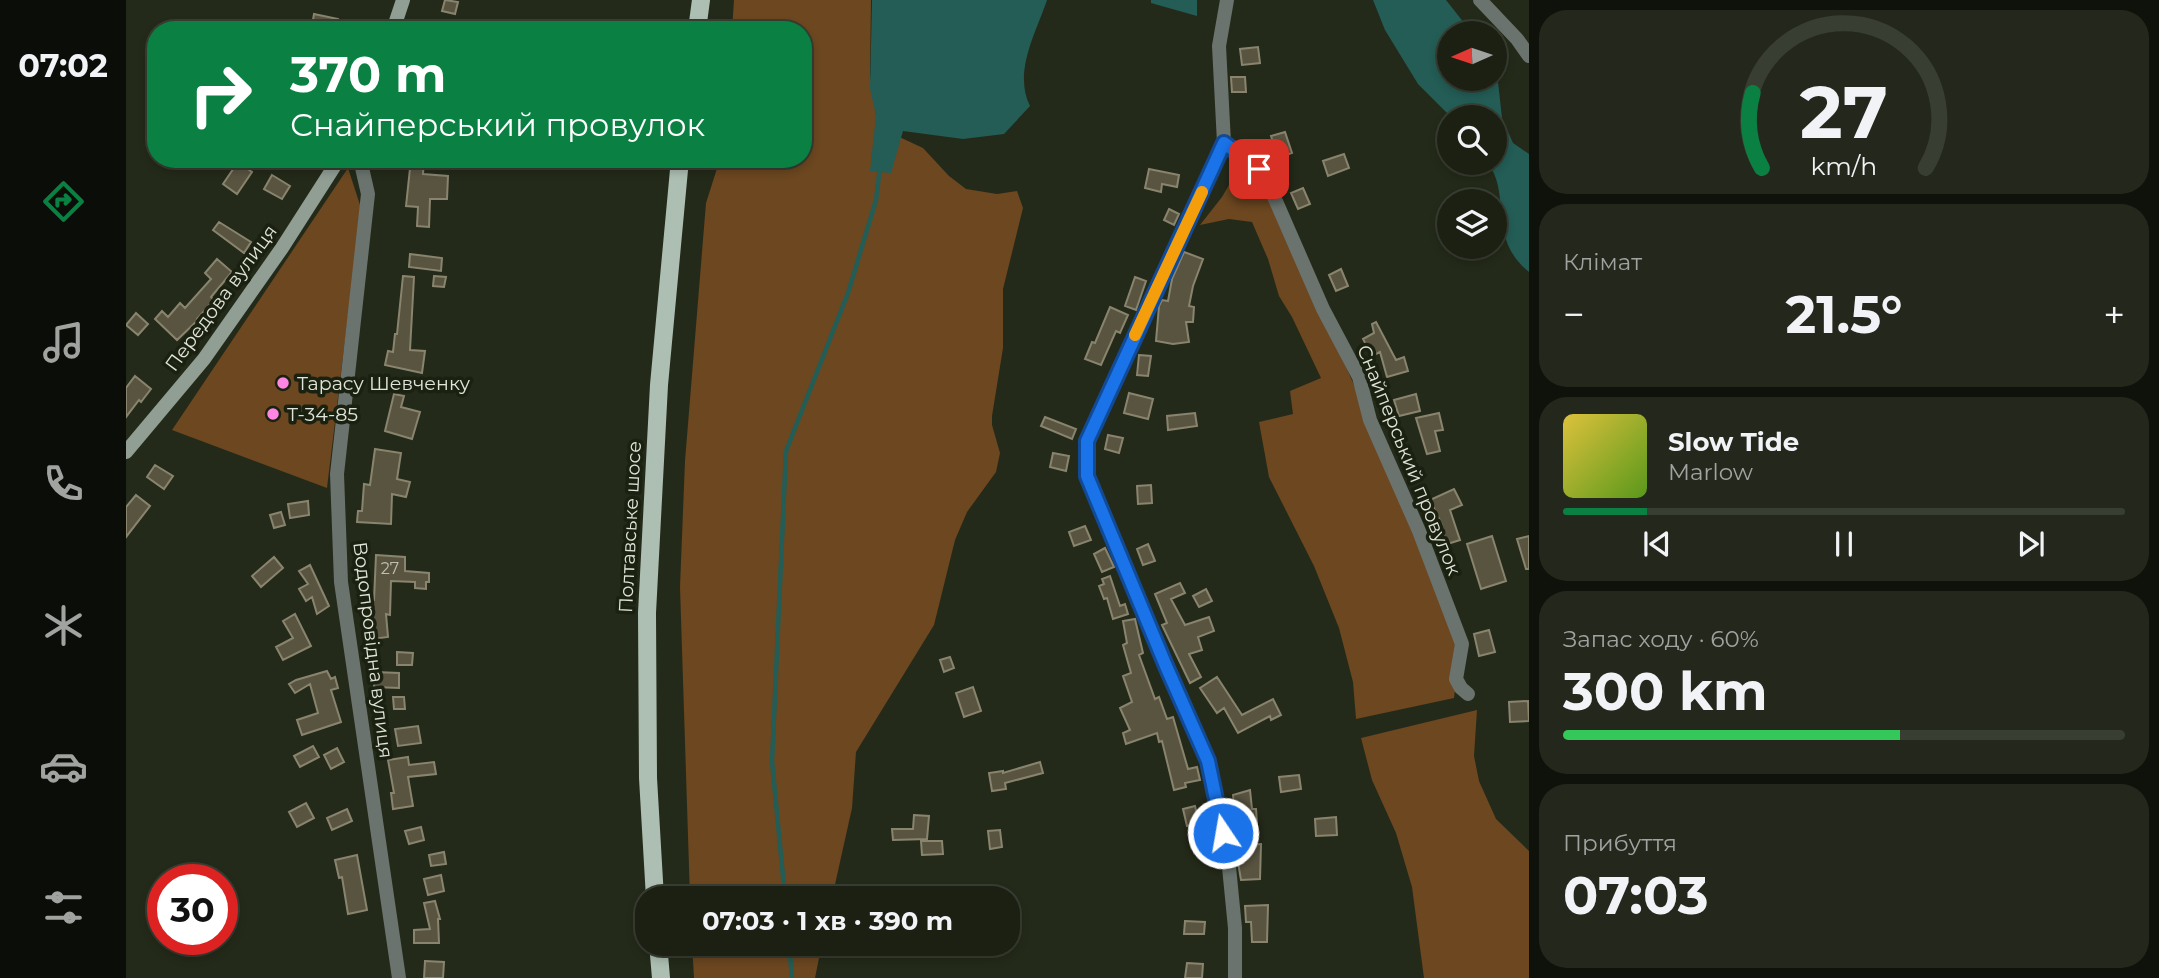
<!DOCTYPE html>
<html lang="uk">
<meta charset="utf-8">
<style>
body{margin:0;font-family:Montserrat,sans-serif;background:#24281c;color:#f1f3f6;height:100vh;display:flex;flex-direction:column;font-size:26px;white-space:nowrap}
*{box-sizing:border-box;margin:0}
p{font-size:23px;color:#a0a3a0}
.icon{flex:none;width:38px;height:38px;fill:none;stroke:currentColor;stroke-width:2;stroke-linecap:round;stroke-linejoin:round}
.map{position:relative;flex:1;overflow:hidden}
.drawer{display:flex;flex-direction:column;gap:10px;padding:10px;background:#0f120a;width:630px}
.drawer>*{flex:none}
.top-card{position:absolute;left:21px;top:21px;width:665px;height:147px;border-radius:28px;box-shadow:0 4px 10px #0003,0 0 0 2px #393e33;background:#0b8043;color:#fff;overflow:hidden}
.needle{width:46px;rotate:267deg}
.buttons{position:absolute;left:1311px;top:21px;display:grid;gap:14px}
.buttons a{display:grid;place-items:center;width:70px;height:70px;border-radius:50%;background:#1b2013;box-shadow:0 4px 10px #0003,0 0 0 2px #393e33;font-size:35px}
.speed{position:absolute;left:21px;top:864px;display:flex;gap:14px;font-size:35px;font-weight:700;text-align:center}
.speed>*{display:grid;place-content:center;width:91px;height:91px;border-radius:50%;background:#1b2013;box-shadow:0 4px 10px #0003,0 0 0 2px #393e33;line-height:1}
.speed .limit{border:10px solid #d22;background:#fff;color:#111}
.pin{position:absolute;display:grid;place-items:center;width:60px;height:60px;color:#fff;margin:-30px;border-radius:14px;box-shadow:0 4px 10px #0006}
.me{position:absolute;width:77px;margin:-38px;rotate:348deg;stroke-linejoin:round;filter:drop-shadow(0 0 5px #0008)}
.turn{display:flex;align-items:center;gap:24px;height:147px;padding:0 28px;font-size:32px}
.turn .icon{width:91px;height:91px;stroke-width:2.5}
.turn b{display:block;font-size:49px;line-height:60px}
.big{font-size:52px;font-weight:700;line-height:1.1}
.drawer .widget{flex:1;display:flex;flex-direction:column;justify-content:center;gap:10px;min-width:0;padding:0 24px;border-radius:28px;background:#24281c}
.drawer .dial{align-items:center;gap:0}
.dial svg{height:182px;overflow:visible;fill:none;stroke:#393e33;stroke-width:7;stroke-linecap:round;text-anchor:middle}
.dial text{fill:#f1f3f6;stroke:none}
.song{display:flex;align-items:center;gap:21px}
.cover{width:84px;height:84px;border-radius:10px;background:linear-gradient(135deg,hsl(50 70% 55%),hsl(90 70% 35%))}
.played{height:7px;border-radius:4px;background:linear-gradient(90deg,#0b8043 15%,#393e33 15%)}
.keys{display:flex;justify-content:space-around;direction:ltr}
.heat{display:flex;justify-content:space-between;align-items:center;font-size:38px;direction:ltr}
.charge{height:10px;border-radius:5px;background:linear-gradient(90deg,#34c759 60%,#393e33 0)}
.trip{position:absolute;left:509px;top:886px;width:385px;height:70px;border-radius:28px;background:#1b2013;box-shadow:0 4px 10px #0003,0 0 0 2px #393e33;font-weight:700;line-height:70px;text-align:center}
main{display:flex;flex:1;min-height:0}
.menu{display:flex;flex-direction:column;width:126px;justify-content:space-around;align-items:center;background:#0b0d08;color:#a0a3a0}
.menu .icon{width:49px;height:49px}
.menu .on{color:#0b8043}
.menu b{font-size:32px;color:#f1f3f6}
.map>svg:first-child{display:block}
.green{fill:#6c4720}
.water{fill:#235d56}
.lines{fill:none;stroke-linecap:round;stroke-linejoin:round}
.stream{stroke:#235d56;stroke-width:4.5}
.building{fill:#595440;stroke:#89846e;stroke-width:2}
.street{stroke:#6a736d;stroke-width:14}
.secondary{stroke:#909e94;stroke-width:14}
.primary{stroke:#adbfb2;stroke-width:18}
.route-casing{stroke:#114b97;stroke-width:18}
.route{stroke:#1a73e8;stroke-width:12}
.slow{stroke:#f59e0b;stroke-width:12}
.poi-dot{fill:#fd86e2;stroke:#1a2110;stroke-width:2.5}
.labels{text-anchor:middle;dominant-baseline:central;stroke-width:7;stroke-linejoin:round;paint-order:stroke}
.number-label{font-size:16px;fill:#bec0b3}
.street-label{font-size:19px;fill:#e0e4d9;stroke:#1a2110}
.poi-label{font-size:19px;fill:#e0e4d9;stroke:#1a2110;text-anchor:start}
</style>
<main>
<nav class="menu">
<b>07:02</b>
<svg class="icon on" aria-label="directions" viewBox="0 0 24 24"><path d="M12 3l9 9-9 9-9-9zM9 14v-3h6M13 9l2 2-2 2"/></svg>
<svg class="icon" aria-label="music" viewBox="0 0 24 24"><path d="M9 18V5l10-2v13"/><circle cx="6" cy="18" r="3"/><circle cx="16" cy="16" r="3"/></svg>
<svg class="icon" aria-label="phone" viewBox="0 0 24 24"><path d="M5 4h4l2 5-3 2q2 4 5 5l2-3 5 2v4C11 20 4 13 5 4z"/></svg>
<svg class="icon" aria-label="climate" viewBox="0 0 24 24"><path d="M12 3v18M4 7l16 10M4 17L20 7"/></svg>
<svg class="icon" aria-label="car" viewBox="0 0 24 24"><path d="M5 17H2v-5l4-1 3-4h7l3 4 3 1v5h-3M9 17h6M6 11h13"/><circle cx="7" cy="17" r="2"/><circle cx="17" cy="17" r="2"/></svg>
<svg class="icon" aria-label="filters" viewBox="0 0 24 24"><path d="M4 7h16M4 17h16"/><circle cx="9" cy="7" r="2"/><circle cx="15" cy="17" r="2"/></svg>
</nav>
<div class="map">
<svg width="1403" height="978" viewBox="0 0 1403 978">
<rect width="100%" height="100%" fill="#242a19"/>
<!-- green -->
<path class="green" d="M608,0H745L744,75L751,121L767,134L797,148L823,176L840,189L871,194L891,191L897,208L877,289V348L866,416V425L874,453L870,472L841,512L829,540L808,625L730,752L726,808L706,898H564L554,587L559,461L580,203L594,159H677V30H606Z
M1114,166L1138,191L1219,364L1290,531L1334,647L1328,698L1230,719L1227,682L1213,628L1188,566L1143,477L1133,422L1167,414L1164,391L1195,378L1166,317L1153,296L1142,259L1126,222L1103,219L1074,225L1096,197Z
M222,168L235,208L201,488L46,430Z
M1351,710L1348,756L1353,781L1370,819L1403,851V978H1298L1286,887L1270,833L1246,780L1235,738Z
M566,943H696L689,978H568Z"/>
<!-- water -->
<path class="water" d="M746,0H921C910,33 887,72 904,106L878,134L837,139L777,131L765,173L744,171L750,115L744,89Z
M1025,0H1071V16L1025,3Z
M1247,0H1320L1346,33H1323V79H1368L1369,61L1370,64L1376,118L1387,143L1403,154V272C1361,238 1386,196 1362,163H1368V117H1325L1292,84L1259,30Z"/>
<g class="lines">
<!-- stream -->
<path class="stream" d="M659,898L646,761L660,451L722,293L750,200L754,167
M663,943L666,978"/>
</g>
<!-- building -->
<path class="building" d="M319,0L332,2L329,14L316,11Z
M188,14L212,19L210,30L186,26Z
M1132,47L1134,63L1116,65L1114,49Z
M1105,77H1119L1120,92H1106Z
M1159,132L1166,153L1152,158L1145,136Z
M1218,154L1223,168L1202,176L1197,161Z
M285,159H298L297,174L322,176L321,199H304L303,227L291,226L292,207L280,206Z
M112,162L126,172L111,194L97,184Z
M1023,169L1053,175L1051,187L1036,184L1035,192L1019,188Z
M146,175L164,186L156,199L138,189Z
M1177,188L1184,204L1172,209L1165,193Z
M1043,209L1053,214L1048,225L1038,220Z
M93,222L125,242L118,253L87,230Z
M1058,252L1077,259L1067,286L1063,306L1068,307L1067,322H1060L1063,342L1047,344L1030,341L1033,306L1036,300L1042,301L1046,279Z
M284,254L316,258L315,271L283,267Z
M91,259L106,272L85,297L88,300L71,319L72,320L51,340L29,319L36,311L42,317L54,303L59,308L85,279L79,273Z
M1215,269L1222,286L1210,291L1203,275Z
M277,276L288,277L284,350L299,351L296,373L259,365L262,351L267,352L269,334H271Z
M308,276L320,277L318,287L307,286Z
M1009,277L1020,281L1010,310L999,306Z
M984,307L1002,315L994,333L990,331L975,365L959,359L966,342L969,343Z
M10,313L22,324L12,335L0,325Z
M1250,322L1270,360L1278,357L1282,371L1261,377L1254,352L1246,356L1237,339L1248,333L1246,324Z
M1013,355L1025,356L1022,376L1011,375Z
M9,376L25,389L15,402L13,400L0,417V388Z
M1003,393L1027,399L1022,419L998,413Z
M268,394L278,396L275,407L294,412L286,439L259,431Z
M1290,394L1294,411L1273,416L1268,400Z
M1069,413L1071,426L1042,430L1041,416Z
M1313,413L1317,430L1309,431L1314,451L1301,454L1290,418Z
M919,417L950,429L946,439L915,426Z
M982,435L997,438L993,453L979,449Z
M249,449L275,453L271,479L284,482L280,497L266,494L265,524L231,522L232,511H236L238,484L244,485Z
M927,453L943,456L940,471L924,467Z
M29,465L47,476L38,489L21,477Z
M1025,485L1026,503L1012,504L1011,486Z
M1328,489L1336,505L1324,510L1334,540L1315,546L1308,527L1316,525L1304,500Z
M10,495L24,506L0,537V507Z
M182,501L183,515L164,518L162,504Z
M155,512L159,525L148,528L144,515Z
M959,526L965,540L948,546L943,532Z
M1366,536L1380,581L1355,589L1341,544Z
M1403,536V569H1400L1391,539Z
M1022,544L1029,561L1017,565L1011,549Z
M979,548L988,567L976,572L968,554Z
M250,555L279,557V571L303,573V582H300V589L289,588V582L265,581L264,615L260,614L262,637L239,640L237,621L243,620L244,600H248Z
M148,557L157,568L135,587L126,576Z
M184,565L203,606L191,614L186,597L180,601L173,589L182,584L173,571Z
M984,576L994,606L999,604L1002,614L987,619L981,598L978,599L973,586L978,584L976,579Z
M1054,583L1059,593L1045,599L1059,625L1083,617L1088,631L1072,637L1076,650L1063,654L1075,677L1064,683L1036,625L1041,623L1029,594Z
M1080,589L1086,601L1073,607L1067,596Z
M169,614L185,646L157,660L150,647L167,638L157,621Z
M1009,619L1017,653L1013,655L1029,699L1033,697L1041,719L1047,717L1062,769L1071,767L1074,780L1059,783L1060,787L1048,790L1036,741L1033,742L1031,733L1000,744L997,733L1004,730L994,708L1006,702L997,676L1005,673L997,645L1001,643L997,621Z
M1363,630L1369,652L1353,656L1348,634Z
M271,652L287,653L286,665H271Z
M824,657L828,668L818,672L814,660Z
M201,671L205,679L209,677L212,688L205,690L215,722L176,735L171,720L192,713L184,684L169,693L163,684L170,680Z
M249,672L273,673V688L248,687Z
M1091,677L1116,715L1147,699L1155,715L1145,720L1144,716L1112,733L1098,708L1091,713L1074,688Z
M847,687L855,711L838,717L830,693Z
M267,697H278L279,709H268Z
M1402,701L1403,721L1384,722L1383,702Z
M292,726L295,743L272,746L269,729Z
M187,746L193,757L174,767L168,756Z
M211,748L218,762L205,769L198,755Z
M282,757L283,765L308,762L310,774L282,777L287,806L267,809L265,793H268L262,760Z
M914,762L917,773L879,783L880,789L866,791L863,773L877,771V773Z
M1173,775L1175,789L1155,792L1153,777Z
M1124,790L1126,809H1130L1131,823L1110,825L1107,795Z
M180,803L188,818L171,827L163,812Z
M1069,806L1073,823L1061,826L1057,809Z
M221,809L226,821L206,830L201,818Z
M788,815L803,816L801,839L767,840L766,829H787Z
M1210,817L1211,835L1190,836L1189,819Z
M295,827L298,840L283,844L279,831Z
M874,830L876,847L864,849L862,831Z
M795,841H816L817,854L796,855Z
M1135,844L1134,879L1115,880L1109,845Z
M318,852L320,864L305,866L303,855Z
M231,855L241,910L222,914L216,877L213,878L209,860Z
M315,875L318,891L302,895L298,879Z
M309,901L314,919H312L313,943H288V930L304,929L298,903Z
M1142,905L1141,942H1126L1125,922H1120L1119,906Z
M1059,921L1079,922L1078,934H1058Z
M299,961L318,962L317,978H298Z
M1061,963L1077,964L1076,978H1059Z"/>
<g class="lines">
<!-- street -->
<path class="street" d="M1101,0L1093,46L1098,143L961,441V476L1040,666L1082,761L1102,857L1109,928V978
M1354,0L1391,39L1403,56
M1098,143L1117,155L1133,169L1149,199L1197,309L1233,377L1244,420L1293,531L1336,644L1330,679L1335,688L1342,694
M234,159L242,194L211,474L215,582L273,978"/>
<!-- secondary -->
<path class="secondary" d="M267,30L277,0
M0,452L78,359L156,248L213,159"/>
<!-- primary -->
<path class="primary" d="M571,30L575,0
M529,898L522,778L521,613L533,385L554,159
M532,943L535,978"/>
</g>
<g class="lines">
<!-- route casing -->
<g class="route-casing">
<path id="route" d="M1097,833L1082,761L1040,666L961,476V441L1098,143L1133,169"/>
</g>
<!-- route -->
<use href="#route" class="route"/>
<!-- slow -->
<path class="slow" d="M1009,335L1076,192"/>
</g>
<!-- markers -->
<g class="poi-dot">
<circle cx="157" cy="383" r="7"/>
<circle cx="147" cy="414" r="7"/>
</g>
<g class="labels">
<!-- number labels -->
<g class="number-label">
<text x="264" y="568">27</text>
</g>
<!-- street labels -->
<g class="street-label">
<text transform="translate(95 298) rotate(-54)">Передова вулиця</text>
<text transform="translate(1283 460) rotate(68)">Снайперський провулок</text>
<text transform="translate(504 527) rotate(-87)">Полтавське шосе</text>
<text transform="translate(247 650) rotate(83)">Водопровідна вулиця</text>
</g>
<!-- poi labels -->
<g class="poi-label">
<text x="171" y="383">Тарасу Шевченку</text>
<text x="161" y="414">Т-34-85</text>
</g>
</g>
</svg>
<div class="buttons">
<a><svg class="needle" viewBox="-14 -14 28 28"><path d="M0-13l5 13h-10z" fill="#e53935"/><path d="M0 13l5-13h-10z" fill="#a0a3a0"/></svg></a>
<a><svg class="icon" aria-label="search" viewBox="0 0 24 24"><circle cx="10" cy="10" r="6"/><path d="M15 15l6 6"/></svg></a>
<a><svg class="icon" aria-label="layers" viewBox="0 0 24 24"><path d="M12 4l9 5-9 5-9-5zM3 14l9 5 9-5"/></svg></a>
</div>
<div class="speed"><div class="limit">30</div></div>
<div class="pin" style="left:1133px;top:169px;background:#d93025"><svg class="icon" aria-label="arrive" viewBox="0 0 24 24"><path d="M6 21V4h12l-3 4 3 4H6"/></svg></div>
<svg class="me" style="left:1097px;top:833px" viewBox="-20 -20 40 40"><circle r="17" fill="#1a73e8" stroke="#fff" stroke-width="3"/><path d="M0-11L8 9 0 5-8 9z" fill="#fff"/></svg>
<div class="trip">07:03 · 1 хв · 390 m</div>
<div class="top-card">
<div class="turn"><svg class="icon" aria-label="right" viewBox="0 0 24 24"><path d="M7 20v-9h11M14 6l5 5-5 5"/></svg><div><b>370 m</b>Снайперський провулок</div></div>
</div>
</div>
<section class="drawer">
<div class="widget dial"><svg viewBox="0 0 100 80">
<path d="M14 69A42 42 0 1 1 86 69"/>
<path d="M14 69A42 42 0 0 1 10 36" stroke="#0b8043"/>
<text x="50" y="56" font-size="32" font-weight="700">27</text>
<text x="50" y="72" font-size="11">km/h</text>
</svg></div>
<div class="widget"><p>Клімат</p>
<div class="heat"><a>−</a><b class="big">21.5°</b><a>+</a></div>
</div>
<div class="widget">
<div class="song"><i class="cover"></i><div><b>Slow Tide</b><p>Marlow</p></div></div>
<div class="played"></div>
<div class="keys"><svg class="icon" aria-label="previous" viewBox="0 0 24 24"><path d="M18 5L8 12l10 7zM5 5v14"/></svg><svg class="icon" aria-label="pause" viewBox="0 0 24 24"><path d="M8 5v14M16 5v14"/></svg><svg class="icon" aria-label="next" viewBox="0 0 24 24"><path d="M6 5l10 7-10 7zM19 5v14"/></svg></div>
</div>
<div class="widget"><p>Запас ходу · 60%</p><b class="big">300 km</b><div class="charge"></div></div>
<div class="widget"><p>Прибуття</p><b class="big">07:03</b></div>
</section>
</main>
